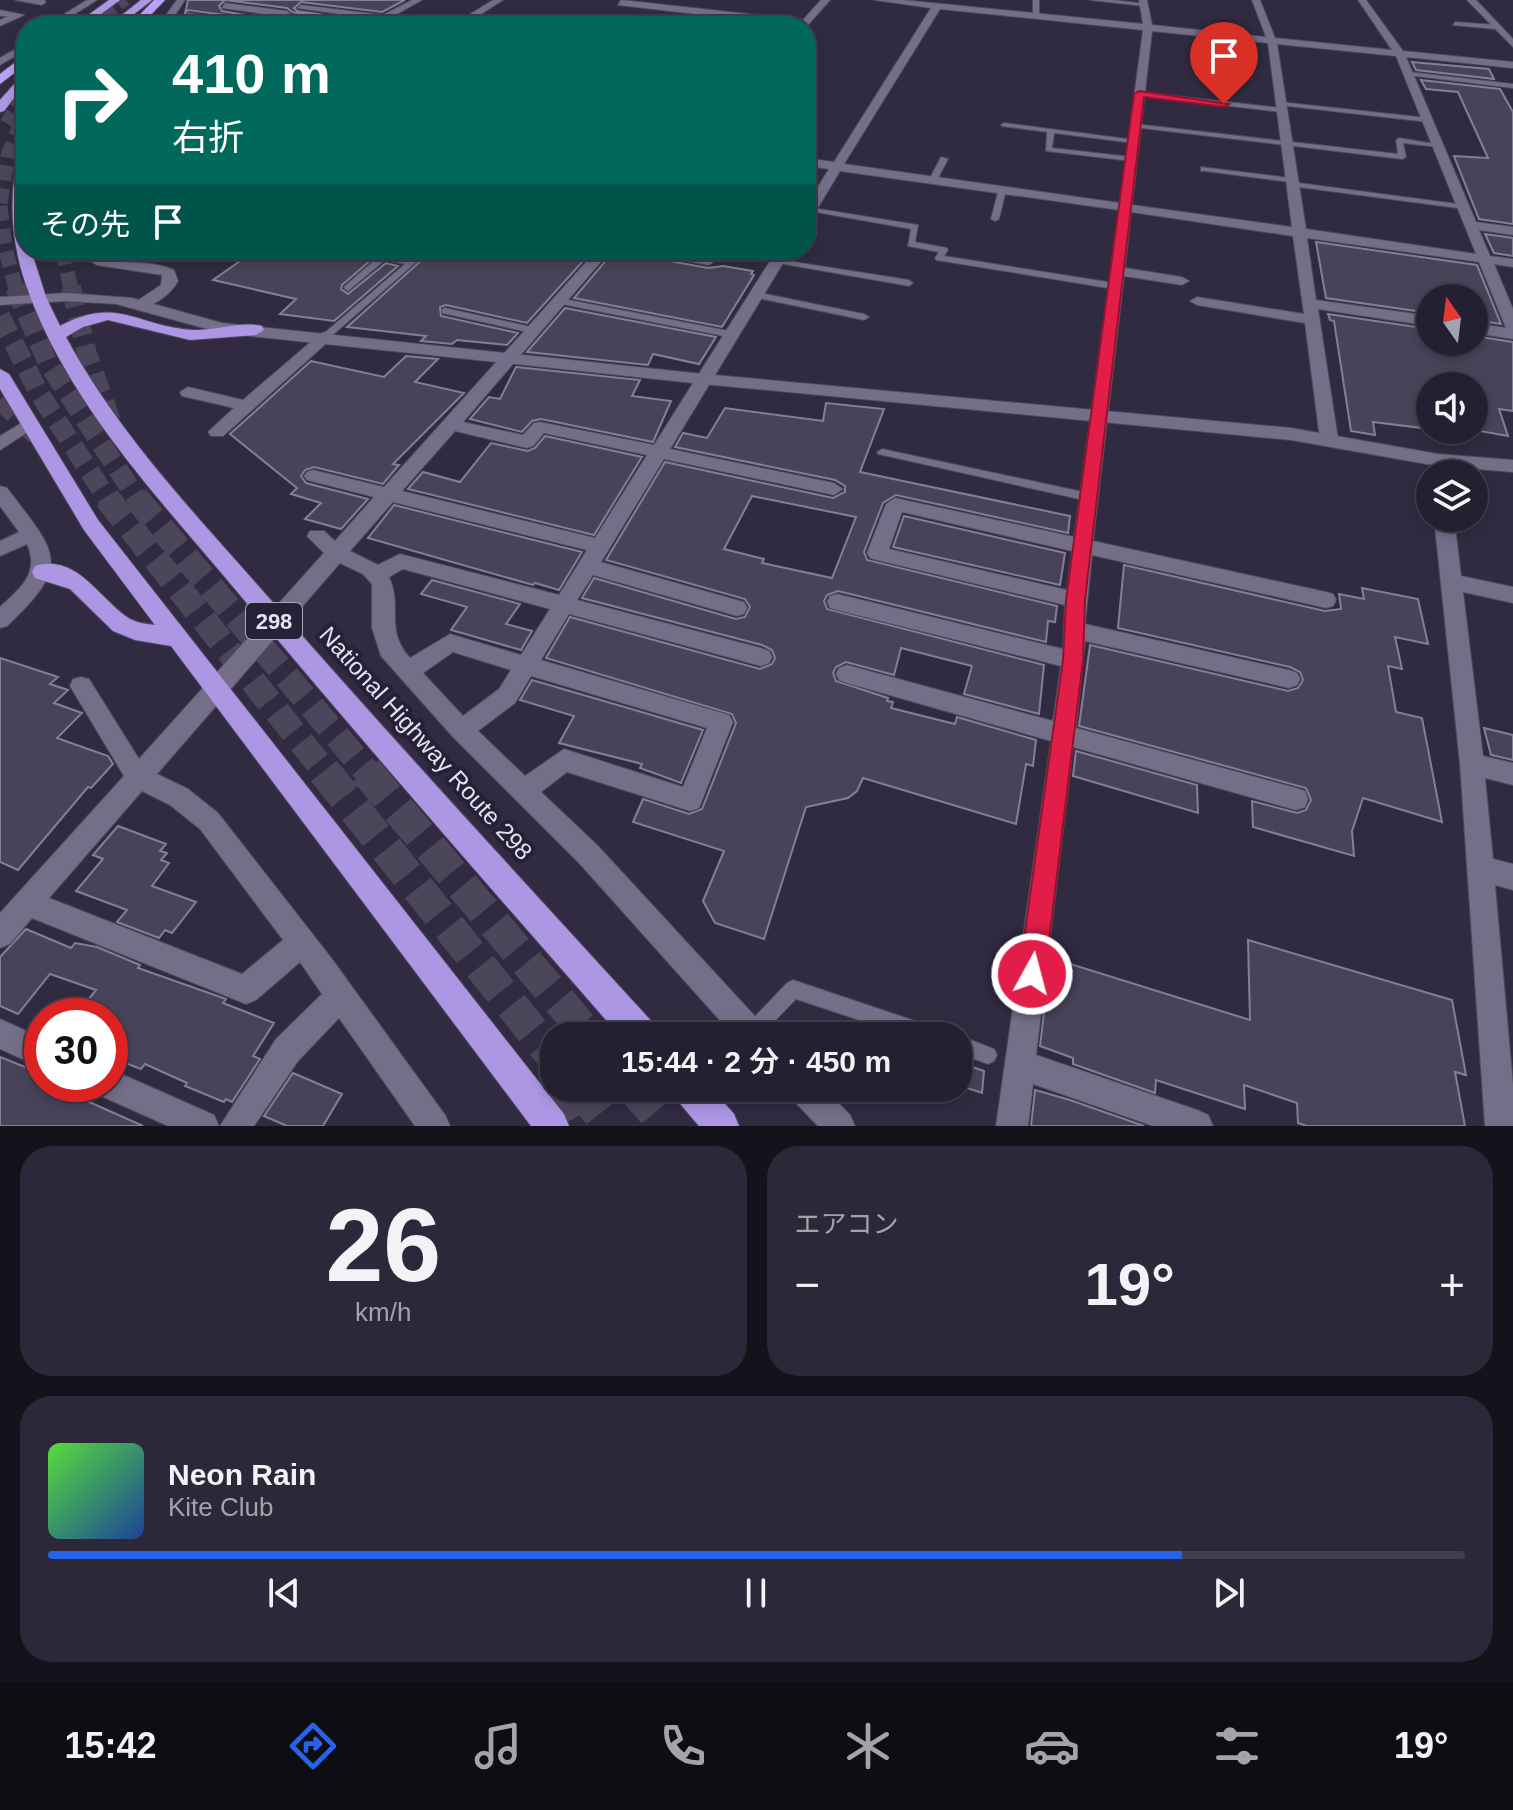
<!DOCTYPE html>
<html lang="ja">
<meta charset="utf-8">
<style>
body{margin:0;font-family:Arial,"Noto Sans JP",sans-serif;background:#2d2839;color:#f1f3f6;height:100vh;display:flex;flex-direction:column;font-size:30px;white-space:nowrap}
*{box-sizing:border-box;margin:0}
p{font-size:26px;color:#a3a3ab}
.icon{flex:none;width:44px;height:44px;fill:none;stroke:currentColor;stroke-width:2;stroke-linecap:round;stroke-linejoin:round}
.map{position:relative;height:1126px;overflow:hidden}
.panel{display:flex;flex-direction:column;gap:20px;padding:20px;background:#14121b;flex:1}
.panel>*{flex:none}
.top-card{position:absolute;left:16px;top:16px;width:800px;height:244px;border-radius:32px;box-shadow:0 4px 12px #0003,0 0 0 2px #423e4d;background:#00695c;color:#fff;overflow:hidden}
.needle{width:52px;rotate:346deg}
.fabs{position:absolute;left:1416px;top:284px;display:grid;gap:16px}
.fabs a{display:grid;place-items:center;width:72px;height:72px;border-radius:50%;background:#252031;box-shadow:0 4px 12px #0003,0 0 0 2px #423e4d;font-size:40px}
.speed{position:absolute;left:24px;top:998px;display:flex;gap:16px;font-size:40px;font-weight:700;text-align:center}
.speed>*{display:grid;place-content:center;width:104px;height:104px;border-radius:50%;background:#252031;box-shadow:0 4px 12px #0003,0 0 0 2px #423e4d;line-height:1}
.speed .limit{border:12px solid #d22;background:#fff;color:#111}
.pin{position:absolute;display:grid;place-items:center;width:68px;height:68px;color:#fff;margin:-82px -34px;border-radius:50% 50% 50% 0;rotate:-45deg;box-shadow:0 0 8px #0007}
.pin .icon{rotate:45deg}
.me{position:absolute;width:88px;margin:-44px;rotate:7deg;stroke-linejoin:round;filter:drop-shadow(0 0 6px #0008)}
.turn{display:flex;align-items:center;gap:28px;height:168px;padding:0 24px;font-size:36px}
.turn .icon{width:104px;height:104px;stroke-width:2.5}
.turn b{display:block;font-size:56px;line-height:68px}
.then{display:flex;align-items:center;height:76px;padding:0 24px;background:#0003;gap:16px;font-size:30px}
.big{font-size:60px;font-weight:600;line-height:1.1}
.panel .tile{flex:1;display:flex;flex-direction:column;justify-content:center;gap:12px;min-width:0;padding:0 28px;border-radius:32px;background:#2d2839}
.panel .dial{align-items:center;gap:0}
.dial b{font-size:104px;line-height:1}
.song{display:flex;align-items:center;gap:24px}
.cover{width:96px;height:96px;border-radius:12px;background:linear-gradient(135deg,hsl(110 70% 55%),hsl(220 70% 35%))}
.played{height:8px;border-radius:4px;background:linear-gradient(90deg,#2563eb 80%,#423e4d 80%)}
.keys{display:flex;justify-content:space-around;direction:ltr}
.heat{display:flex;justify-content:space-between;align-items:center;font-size:44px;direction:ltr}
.panel .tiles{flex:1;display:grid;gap:20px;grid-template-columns:1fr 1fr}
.tile:last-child{grid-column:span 2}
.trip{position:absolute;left:540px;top:1022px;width:432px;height:80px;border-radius:32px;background:#252031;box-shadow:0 4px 12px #0003,0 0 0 2px #423e4d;font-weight:600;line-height:80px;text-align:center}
.dock{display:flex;height:128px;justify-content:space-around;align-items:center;background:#0f0d14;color:#a3a3ab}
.dock .icon{width:56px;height:56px}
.dock .active{color:#2563eb}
.dock b{font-size:36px;color:#f1f3f6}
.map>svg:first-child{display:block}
.building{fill:#49435a;stroke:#857e98;stroke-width:2;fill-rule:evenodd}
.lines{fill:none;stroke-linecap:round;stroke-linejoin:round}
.motorway-tunnel-far4{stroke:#4c465b;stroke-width:12;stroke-dasharray:12 6;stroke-linecap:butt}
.motorway-tunnel-far3{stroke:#4c465b;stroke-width:15;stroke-dasharray:15 8;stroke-linecap:butt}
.motorway-tunnel-far2{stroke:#4c465b;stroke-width:20;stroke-dasharray:20 10;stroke-linecap:butt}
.motorway-tunnel-far1{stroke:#4c465b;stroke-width:26;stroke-dasharray:26 13;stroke-linecap:butt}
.motorway-tunnel{stroke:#4c465b;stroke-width:33;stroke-dasharray:33 17;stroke-linecap:butt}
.service-casing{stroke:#4e495c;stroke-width:2}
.minor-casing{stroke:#4e495c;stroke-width:2}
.tertiary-casing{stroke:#4e495c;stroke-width:2}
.trunk-casing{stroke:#4e495c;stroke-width:2}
.motorway-casing{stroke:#4e495c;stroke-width:2}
.service{fill:#756e88;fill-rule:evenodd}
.minor{fill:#756e88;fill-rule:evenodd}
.tertiary{fill:#756e88;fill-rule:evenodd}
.trunk{fill:#ad97e5;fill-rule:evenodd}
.motorway{fill:#bba1fc;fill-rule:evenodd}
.route{fill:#e11d48;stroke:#92132f;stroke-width:2}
.labels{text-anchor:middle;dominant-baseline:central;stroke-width:8;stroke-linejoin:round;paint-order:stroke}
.shield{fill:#272137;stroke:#aca8b9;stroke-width:2}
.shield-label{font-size:22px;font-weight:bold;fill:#e5e2f1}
.street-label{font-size:24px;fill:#e5e2f1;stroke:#272137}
</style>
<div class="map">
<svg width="1513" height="1126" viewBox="0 0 1513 1126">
<rect width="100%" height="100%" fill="#312b41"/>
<!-- building -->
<path class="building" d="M188,0H405L382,12L301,2L294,8L297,11L367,21L362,26H322L327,22L325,18L292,12L287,8L225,0L219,6L222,11L310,26H269L261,20L188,10L185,13Z
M1412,62L1489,69L1494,79L1416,70Z
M1421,80L1500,89L1513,112V224L1479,219L1454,156L1488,158L1458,92L1426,89Z
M1485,234L1513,238V256L1494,253Z
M1316,242L1477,265L1501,324L1474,320V298H1430V313L1326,298Z
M256,250H286L296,256L303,250H341L371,260L342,285L341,289L348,294L386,263L398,266L334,321L280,314L296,299L213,280Z
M433,250H593L527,323L446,305L440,307L441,316L518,333L507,345L457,340L452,344L421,341L426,336L347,327Z
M614,251L708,268L723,266L753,271L751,274L754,275L722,327L574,298Z
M565,308L716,337L699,364L653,354L648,365L527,352Z
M1328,314L1430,329V342H1474V336L1513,342V411L1499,409L1508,436L1474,430V386H1430V429L1373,422L1375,435L1351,431L1334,321L1330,320Z
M406,356L438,359L415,382L464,393L393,464L399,465L383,484L314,467L305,470L301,476L306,483L368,499L341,529L305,519L321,503L291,494L297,488L230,434L311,361L384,377Z
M516,367L640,380L632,396L671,401L653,442L541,419L532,421L522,432L470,419L489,397L500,399Z
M826,403L884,409L860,472L1070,516L1068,533L896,495L883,503L864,552L867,560L1057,606L1055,622L1048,621L1046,642L838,591L827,595L824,601L827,609L1044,665L1039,714L964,694L972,666L901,648L894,675L846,662L836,667L833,673L836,681L888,698L887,701L893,702L891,708L955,724L957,717L1036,740L1033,766L1026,764L1016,824L863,778L857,791L848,798L806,807L764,939L715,923L703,901L724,851L633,822L643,799L689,814L702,809L736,723L732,714L546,658L570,617L760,669L772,664L775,658L772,650L762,645L582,598L594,578L736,619L745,617L750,607L745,599L606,560L665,462L833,498L845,492V486L835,480L675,447L683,433L707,438L725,408L823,421ZM752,496L856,517L832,578L762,563L764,559L724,549Z
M545,436L642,457L594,535L408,489L423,472L460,482L491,443L528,451L535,448Z
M394,505L582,552L559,590L535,583L533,585L368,538Z
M904,516L1065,553L1060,585L893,547Z
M1124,565L1325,611L1341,609L1339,594L1364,599L1362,588L1418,599L1428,644L1395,637L1402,669L1388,666L1396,712L1422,718L1442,822L1363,798L1352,831L1354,856L1253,827L1252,801L1297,813L1306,810L1311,800L1306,788L1079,726L1090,645L1288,691L1298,688L1303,680L1300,672L1290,667L1118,628Z
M432,580L520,604L506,624L532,631L521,650L451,630L467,607L421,594Z
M0,658L58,677L50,684L68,690L54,703L82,713L57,738L108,756L113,764L91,788L88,787L18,870L0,862Z
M532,680L703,730L681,783L640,768L642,764L559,743L574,716L520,700Z
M1484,728L1513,735V760L1491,755Z
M1076,751L1197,785L1198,813L1073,776Z
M118,826L166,844L160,851L167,853L161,860L169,863L152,886L196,902L172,933L165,930L159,938L117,922L127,910L76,891L103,859L93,855Z
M26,929L71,948L75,943L97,947L140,965L138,968L226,999L223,1003L274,1023L253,1056L260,1059L232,1102L226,1099L224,1102L185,1086L187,1083L145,1064L141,1069L110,1057V1016H75L96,990L50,974L18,1014L0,1006V957Z
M1248,940L1452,1000L1466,1075L1455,1072L1465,1126H1307L1298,1123L1297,1103L1244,1085L1245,1109L1156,1080L1155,1093L1073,1064V1058L1040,1046L1049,970L1060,974L1061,961L1250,1020Z
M0,1057L35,1071L32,1076L42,1081V1084H49L143,1126H0Z
M958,1062L984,1071L982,1093L958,1085Z
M293,1073L342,1094L323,1126H287L264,1116Z
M1035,1090L1070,1100L1144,1126H1031Z"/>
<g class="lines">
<!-- motorway-tunnel-far4 -->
<path class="motorway-tunnel-far4" d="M90,26L126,0
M6,123L26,90
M19,127L26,112"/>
<!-- motorway-tunnel-far3 -->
<path class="motorway-tunnel-far3" d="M0,203L8,156L20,125
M0,206L5,248L16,289
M62,250L71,289"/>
<!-- motorway-tunnel-far2 -->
<path class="motorway-tunnel-far2" d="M15,287L48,363L138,500
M71,287L87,354L112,424
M0,316L39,393L108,500
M0,400L37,436"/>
<!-- motorway-tunnel-far1 -->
<path class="motorway-tunnel-far1" d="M107,498L326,773
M136,498L368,773"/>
<!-- motorway-tunnel -->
<path class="motorway-tunnel" d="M324,771L554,1058
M366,771L589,1036
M561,1088L582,1126
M579,1088L609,1126
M633,1088L665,1126"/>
<!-- service casing -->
<g class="service-casing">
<path id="service" d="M1033,0H1039V16L1036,18L1033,16Z
M1090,0H1113L1147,4L1144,6Z
M1455,22L1496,25L1499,27L1496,29L1453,25Z
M1409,72L1513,84V88L1407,75Z
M1139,92L1281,108L1284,110L1281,112L1137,95L1136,94Z
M1280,102L1428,118L1431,120L1428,122L1278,105V103Z
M1004,123L1135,140L1136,141L1133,143L1054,133L1052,148L1131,157L1135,159L1131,161L1046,151L1047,132L1002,126L1001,125Z
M1135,124L1398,154L1396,140L1399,138L1441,145L1438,147L1403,143L1406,157L1402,159L1133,127V125Z
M941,157L948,159L936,182H930L929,180Z
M1201,167L1290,178L1294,180L1291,182L1465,205L1469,207L1465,209L1291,186L1287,184L1290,182L1204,171H1201Z
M999,188L1006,190L999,219L995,221L991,219Z
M807,207L918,225L915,242L947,248L948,250L944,256L1114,283L1118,286L1114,289L936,260L935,258L939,252L908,246L911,229L810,211H807Z
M289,250H300L301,251L297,253Z
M344,250H360L409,260L421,250H430L328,339H322V335L405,264L385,260L348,291L344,288L345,286L377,258Z
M629,250H649L709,259L713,262L709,265L633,252Z
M775,259L909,280L913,283L909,286L778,263L774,261Z
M756,292L864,314L869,317L864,320L753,297V293Z
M559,298L729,331L734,334L729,337L556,303L555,301Z
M445,308L532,327L537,330L532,333L442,313V309Z
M882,449L1088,493L1094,497L1088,501L878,454L877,452Z
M793,980L933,1027L939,1030L942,1036H907L796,999L760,1036H743L742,1033L745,1027L787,983Z
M958,1035L994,1049L997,1055L994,1061L988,1064L958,1053V1036H956Z"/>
</g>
<!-- minor casing -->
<g class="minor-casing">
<path id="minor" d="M15,0H44L46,2L42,5Z
M87,0H97L56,26H45Z
M177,0H185L168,26H158Z
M412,0H422L376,26L368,24L375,19L297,8L301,5L383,15Z
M493,0H503L462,26H451Z
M621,0L803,20L821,0H830L806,27L618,5Z
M874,0H903L1143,24L1139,0H1147L1152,25L1266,37L1252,0H1260L1275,38L1392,50L1358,0H1366L1403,51L1513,62V68L1406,57L1476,222L1513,227V235L1479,230L1490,256L1513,259V267L1494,264L1513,309V339L1474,333V323L1506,328L1479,262L1307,238L1316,300L1430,316V326L1318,309L1338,439L1335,443L1329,445L1320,439L1305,323L1197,305L1190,301L1197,297L1304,314L1293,236L1131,212L1125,268L1182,277L1189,281L1182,285L1124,276L1093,541L1326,592L1333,594L1336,600L1333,606L1326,608L1092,555L1085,624L1289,670L1297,673L1300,679L1297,685L1289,688L1085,641L1076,728L1296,788L1305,791L1308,799L1305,807L1296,810L1073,747L1036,1055L1197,1110L1208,1115L1213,1126H1153L1033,1084L1028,1126H996L1051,741L847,683L839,680L836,674L839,668L847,665L1053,721L1061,666L837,610L830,608L827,602L830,596L837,594L1063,649L1065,605L877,560L870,558L867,553L886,504L895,498L1074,537L1119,210L840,171L811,219L806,220V206L829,169L806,166V158L834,162L931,8ZM940,9L1143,30L1120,203L844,164ZM1152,31L1268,43L1292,227L1132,205ZM1277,44L1396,56L1476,254L1306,229ZM902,512L1072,551L1067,590L889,549Z
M1467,0H1476L1513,39V47Z
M225,3L287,11L291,15L324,21L319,24L282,20L279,16L222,8Z
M0,10L24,15L0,26V20L8,16H0Z
M188,13L261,23L266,26H241L185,18Z
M26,43V50L0,65V58Z
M81,250C97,250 96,257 110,260C132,265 153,260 174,270L178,281C171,294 152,309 137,307V301L161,285L162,275L97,265L89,260Z
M597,250H611L463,422L523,435L534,423L540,422L654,445L777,250H791L670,449L834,483L843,489L834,495L664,459L601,562L744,602L747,608L744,614L737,616L593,575L577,600L761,648L769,651L772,657L769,663L761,666L569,614L541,660L729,715L733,722L699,808L690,811L567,772L541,792L598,846L764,1026L769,1036H734L580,864L453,737L381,656L372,628V584L363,574L340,563L157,774L188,789L218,813L332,959L445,1115L450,1126H415L339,1018L298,1061L254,1126H220L276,1039L322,994L300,962L256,1000L246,1004L32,918L10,944L0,948V913L124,776L70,686L73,679L81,677L89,679L139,759L324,553L307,536L310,531H324L335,541L374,497L307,480L304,476L307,472L313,470L384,487ZM455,431L527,448L533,446L544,433L647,455L595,538L402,491ZM393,502L587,550L559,595L400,554L378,565L350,551ZM403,569L550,609L521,655L450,634L410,658C384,630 403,606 389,577ZM453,652L511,670L499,689L463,716L423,673ZM531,676L707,728L683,787L564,749L525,776L478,731L515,703ZM142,791L170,805L200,829L283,940L242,974L49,898Z
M325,332L330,334V340L223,436H211L208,432L234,408L182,396L180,392L188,387L243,400L320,334Z
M28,419L34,420L37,424L34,428L0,450V436Z
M0,486L7,488C56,553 74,563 7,626L0,628V607C20,589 40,573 27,544L0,556V541L19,532L0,506Z
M1434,518H1454L1461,576L1513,587V603L1463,592L1483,756L1513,763V785L1485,778L1493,859L1513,864V890L1495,885L1513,1085V1126H1485L1460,764Z
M0,1019L42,1038V1068L0,1049Z
M110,1069L214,1115L219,1126H168L99,1095L95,1084H110Z
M788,1088H824L850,1115L855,1126H818L792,1099Z"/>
</g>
<!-- tertiary casing -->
<g class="tertiary-casing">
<path id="tertiary" d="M66,293L132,298L222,323L703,374L1291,428L1438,454L1513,460V472L1438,466L1291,440L703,384L222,333L116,304L66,301L0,305V297Z"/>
</g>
<!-- trunk casing -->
<g class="trunk-casing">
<path id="trunk" d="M109,0H120L85,26H73Z
M141,0H152L119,26H108Z
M26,71V82L4,111L0,112V100Z
M26,144V250H31L46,297L60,326C119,295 137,327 193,330C215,331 241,321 262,326L264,330L256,335L190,340L108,320L83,327L66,337C118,434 197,516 269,598C395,742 525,883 654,1024L658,1036H620C494,892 368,748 245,601C167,507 74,412 30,296C11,247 7,199 20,148Z
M0,369L9,374L98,520L564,1114L569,1126H531L171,646L135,640L113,631L70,589L35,578L32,572L35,566C78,553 100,601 130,619C138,623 146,624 155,625L84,530L0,389Z
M672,1088H711L734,1114L739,1126H699L677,1100Z"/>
</g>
<!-- motorway casing -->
<g class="motorway-casing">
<path id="motorway" d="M154,0H165L140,26H129Z
M26,54V64L0,84V74Z"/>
</g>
<!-- service -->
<use href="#service" class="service"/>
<!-- minor -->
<use href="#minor" class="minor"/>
<!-- tertiary -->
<use href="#tertiary" class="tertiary"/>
<!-- trunk -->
<use href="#trunk" class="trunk"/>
<!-- motorway -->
<use href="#motorway" class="motorway"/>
</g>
<!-- route -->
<path class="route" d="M1139,91L1229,104L1224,107L1144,97L1085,600L1083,660L1045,974L1041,983L1032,987L1023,983L1019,974L1063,660L1066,600L1134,94Z"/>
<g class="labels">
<!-- shield labels -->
<rect class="shield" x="246" y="603" width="56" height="36" rx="6"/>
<g class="shield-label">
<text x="274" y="621">298</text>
</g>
<!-- street labels -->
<g class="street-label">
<text transform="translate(426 743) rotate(48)">National Highway Route 298</text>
</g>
</g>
</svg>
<div class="fabs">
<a><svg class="needle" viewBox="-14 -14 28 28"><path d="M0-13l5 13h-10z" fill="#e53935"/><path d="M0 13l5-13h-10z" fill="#a3a3ab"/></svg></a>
<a><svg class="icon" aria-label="sound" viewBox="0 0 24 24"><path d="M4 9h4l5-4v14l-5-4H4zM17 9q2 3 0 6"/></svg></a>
<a><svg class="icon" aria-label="layers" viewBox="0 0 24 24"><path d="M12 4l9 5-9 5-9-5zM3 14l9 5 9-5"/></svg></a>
</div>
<div class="speed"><div class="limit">30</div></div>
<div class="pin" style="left:1224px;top:104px;background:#d93025"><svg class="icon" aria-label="arrive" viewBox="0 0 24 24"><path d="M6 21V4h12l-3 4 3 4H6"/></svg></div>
<svg class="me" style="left:1032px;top:974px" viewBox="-20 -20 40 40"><circle r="17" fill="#e11d48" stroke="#fff" stroke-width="3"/><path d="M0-11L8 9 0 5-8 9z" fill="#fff"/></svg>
<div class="trip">15:44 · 2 分 · 450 m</div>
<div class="top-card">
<div class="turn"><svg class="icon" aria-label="right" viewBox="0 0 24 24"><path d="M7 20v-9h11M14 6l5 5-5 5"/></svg><div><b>410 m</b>右折</div></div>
<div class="then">その先<svg class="icon" aria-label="arrive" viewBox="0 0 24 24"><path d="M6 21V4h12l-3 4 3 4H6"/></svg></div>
</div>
</div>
<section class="panel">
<div class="tiles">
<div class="tile dial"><b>26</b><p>km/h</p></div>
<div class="tile"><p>エアコン</p>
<div class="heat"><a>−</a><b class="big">19°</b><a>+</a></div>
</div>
<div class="tile">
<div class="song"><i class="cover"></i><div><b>Neon Rain</b><p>Kite Club</p></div></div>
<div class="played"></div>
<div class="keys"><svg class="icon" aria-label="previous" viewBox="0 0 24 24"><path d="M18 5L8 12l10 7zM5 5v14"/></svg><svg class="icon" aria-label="pause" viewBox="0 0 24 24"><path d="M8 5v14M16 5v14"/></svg><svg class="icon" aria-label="next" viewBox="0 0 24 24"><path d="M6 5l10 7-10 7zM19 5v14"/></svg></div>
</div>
</div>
</section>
<nav class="dock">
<b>15:42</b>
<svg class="icon active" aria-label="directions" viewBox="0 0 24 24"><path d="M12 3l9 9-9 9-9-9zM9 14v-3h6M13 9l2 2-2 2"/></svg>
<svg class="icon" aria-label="music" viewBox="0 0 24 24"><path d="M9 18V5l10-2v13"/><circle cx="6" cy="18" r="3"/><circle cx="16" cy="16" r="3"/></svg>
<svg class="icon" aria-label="phone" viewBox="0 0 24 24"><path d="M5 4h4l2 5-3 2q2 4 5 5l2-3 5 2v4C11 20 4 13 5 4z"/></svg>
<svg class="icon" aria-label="climate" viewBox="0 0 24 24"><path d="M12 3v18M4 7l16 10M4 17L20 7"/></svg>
<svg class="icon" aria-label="car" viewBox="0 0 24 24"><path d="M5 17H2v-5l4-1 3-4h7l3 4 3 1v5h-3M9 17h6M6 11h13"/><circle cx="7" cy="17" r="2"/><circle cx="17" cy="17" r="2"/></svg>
<svg class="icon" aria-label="filters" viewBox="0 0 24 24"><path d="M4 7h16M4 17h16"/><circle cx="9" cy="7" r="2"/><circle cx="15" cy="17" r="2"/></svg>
<b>19°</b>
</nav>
